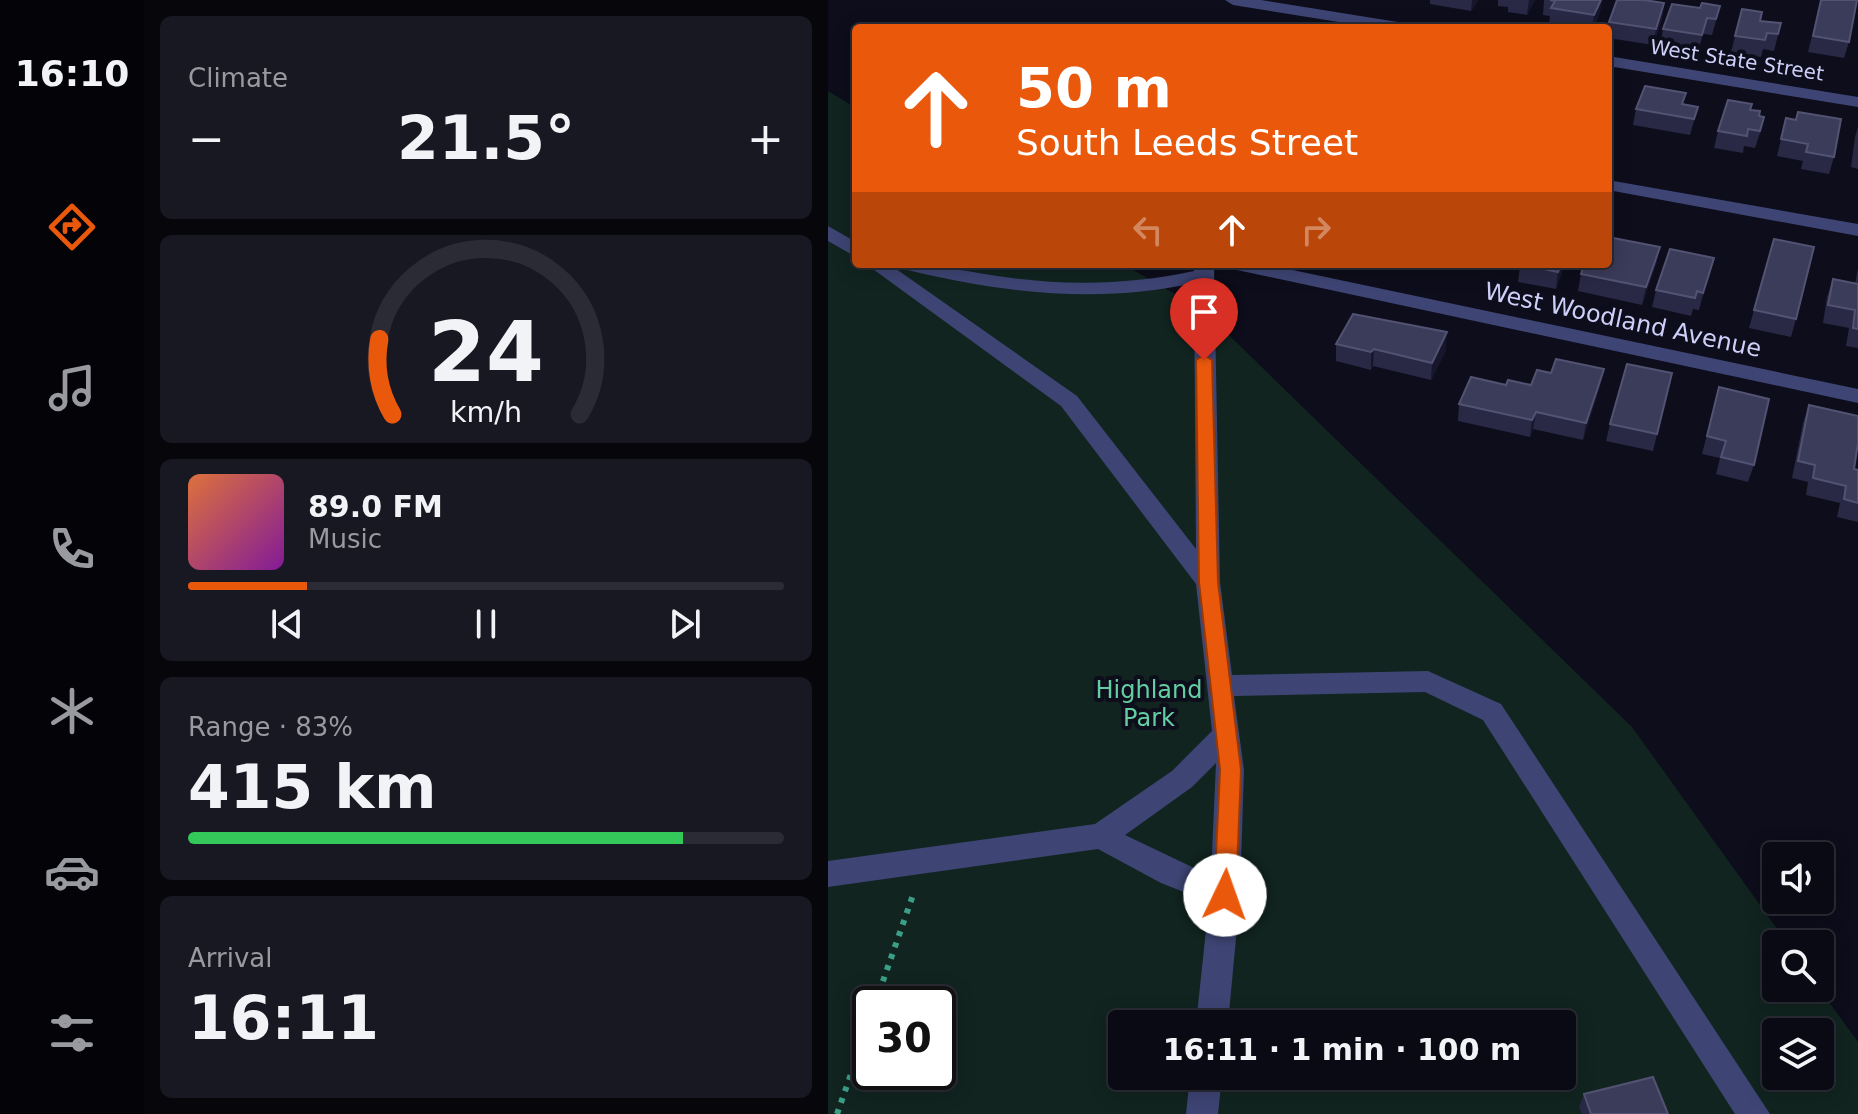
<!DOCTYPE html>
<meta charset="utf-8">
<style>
body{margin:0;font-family:"DejaVu Sans",sans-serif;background:#181822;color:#f1f3f6;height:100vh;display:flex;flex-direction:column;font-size:30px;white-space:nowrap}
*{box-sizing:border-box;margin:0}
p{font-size:26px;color:#999aa0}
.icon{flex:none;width:44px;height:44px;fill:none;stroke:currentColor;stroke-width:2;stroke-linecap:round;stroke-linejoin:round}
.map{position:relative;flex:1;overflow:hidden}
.side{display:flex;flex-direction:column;gap:16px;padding:16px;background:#06060b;width:684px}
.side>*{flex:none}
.top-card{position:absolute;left:24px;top:24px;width:760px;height:244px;border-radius:8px;box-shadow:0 4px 20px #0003,0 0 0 2px #2a2b34;background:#ea580c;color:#fff;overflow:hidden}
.tools{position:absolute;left:934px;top:842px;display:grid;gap:16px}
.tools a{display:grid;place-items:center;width:72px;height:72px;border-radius:8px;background:#0a0a14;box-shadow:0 4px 20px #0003,0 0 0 2px #2a2b34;font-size:40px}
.speed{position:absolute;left:24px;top:986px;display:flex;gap:16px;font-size:40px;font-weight:700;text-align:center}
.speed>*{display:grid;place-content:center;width:104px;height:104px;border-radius:50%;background:#0a0a14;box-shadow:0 4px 20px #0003,0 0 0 2px #2a2b34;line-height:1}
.speed .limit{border:4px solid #111;border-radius:12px;background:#fff;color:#111}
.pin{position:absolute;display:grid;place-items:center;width:68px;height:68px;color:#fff;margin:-82px -34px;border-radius:50% 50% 50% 0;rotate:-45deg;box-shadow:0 0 8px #0007}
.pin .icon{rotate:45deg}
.me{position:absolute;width:88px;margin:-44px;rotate:3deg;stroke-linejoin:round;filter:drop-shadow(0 0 6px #0008)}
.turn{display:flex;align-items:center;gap:28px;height:168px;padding:0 32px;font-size:36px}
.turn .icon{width:104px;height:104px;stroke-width:2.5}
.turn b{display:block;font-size:56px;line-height:68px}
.lanes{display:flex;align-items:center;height:76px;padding:0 32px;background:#0003;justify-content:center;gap:40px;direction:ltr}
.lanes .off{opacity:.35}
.big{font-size:60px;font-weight:600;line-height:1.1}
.side .tile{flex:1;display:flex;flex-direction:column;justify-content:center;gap:12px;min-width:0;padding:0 28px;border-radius:12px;background:#181822}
.side .dial{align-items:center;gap:0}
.dial svg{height:208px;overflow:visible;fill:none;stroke:#2a2b34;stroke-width:7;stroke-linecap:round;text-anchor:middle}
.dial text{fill:#f1f3f6;stroke:none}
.song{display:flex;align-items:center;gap:24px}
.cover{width:96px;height:96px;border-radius:12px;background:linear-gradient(135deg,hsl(20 70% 55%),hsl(290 70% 35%))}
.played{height:8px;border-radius:4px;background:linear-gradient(90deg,#ea580c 20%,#2a2b34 20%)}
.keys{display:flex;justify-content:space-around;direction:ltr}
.heat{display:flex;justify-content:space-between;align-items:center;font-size:44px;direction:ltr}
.charge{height:12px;border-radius:6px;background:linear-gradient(90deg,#34c759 83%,#2a2b34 0)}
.trip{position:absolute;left:280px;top:1010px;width:468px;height:80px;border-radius:8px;background:#0a0a14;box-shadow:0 4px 20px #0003,0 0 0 2px #2a2b34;font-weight:600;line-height:80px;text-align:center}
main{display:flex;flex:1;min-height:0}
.tab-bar{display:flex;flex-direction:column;width:144px;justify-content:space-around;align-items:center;background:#040408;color:#999aa0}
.tab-bar .icon{width:56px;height:56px}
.tab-bar .on{color:#ea580c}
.tab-bar b{font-size:36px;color:#f1f3f6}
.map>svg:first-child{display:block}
.green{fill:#112420;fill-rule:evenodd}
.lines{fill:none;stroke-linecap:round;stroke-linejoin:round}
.path{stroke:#3b9f88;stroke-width:6;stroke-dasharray:5 7;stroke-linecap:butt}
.minor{fill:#3e4574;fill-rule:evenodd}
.wall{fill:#292946}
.shaded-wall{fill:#17162d}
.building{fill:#3b3b5a;stroke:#525273;stroke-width:2}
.route{fill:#ea580c;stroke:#983908;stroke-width:2}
.labels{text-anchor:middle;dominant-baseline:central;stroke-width:8;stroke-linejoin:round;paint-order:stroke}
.far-street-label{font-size:20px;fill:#ced0f9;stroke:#0d0d1b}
.street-label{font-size:24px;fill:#ced0f9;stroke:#0d0d1b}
.park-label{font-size:24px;fill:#64cea2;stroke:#0d0d1b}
</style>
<main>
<nav class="tab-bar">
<b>16:10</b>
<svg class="icon on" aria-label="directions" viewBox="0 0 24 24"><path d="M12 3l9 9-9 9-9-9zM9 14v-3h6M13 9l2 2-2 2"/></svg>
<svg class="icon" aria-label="music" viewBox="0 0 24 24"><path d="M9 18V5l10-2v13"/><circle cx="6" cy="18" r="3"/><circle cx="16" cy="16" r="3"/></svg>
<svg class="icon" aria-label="phone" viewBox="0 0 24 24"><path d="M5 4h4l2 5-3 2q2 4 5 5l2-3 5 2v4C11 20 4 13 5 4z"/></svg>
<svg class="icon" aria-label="climate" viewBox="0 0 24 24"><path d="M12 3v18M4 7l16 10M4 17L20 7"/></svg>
<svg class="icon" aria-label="car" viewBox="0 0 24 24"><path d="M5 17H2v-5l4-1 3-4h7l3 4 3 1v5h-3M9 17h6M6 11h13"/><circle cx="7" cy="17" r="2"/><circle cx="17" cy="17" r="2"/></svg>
<svg class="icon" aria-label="filters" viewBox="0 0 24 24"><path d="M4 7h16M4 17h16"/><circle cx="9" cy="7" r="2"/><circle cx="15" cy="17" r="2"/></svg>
</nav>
<section class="side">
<div class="tile"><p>Climate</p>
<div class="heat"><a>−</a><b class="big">21.5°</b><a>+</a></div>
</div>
<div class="tile dial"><svg viewBox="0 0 100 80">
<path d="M14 69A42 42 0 1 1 86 69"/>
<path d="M14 69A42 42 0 0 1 9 40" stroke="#ea580c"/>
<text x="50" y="56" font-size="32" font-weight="700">24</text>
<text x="50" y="72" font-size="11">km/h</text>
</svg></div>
<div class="tile">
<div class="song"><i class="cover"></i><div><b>89.0 FM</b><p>Music</p></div></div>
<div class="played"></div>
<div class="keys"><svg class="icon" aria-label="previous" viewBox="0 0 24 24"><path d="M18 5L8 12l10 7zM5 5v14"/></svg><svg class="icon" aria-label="pause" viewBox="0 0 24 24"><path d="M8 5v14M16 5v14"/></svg><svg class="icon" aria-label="next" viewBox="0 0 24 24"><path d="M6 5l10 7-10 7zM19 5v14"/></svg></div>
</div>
<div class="tile"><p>Range · 83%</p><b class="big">415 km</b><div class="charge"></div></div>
<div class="tile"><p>Arrival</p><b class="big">16:11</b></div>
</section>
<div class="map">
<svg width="1030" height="1114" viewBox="0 0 1030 1114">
<rect width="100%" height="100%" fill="#0d0d1b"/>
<!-- green -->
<path class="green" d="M0,91L28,108V264H295L376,311L804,727L960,944H948V988H991L1030,1042V1114H0ZM42,1004H110V1072H42ZM294,1024H734V1076H294ZM948,1032H992V1076H948Z"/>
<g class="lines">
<!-- path -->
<path class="path" d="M47,1004L85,895
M9,1114L42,1020"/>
<!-- minor -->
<path class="minor" d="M397,0H433L576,23L584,28H548L405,5Z
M780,56L1030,97V107L780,66Z
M780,180L1030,224V236L780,190Z
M0,226L28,242V257L0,241Z
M38,264H61L249,396L368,549L366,283C268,305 168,292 71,268L68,264C108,264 145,273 184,278C245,286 306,284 366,271V264H386L392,582L404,675L600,671L673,704L942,1114H907L655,720L597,692L406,696L416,770L412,895L400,1024H368L381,902L333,883L270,849L0,887V861L267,824L344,771L384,731L368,584L233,406ZM388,763L383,876L297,835L364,787Z
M399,264H436L1030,389V403L409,270Z
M362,1076H394L390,1114H358Z"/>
</g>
<!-- wall -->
<path class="wall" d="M602,0H650L643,11L602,4Z
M670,0H707L699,15L680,12V7L670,6Z
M716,0H773L772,12L765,28H744L721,24L722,16L715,15Z
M993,0L1021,42L1016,58L980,52Z
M836,3L834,19L825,45L780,38L781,22Z
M892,6L884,35L875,34L870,51L832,45L835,29Z
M914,9L932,21L953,23L946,51L935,49L933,57L903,52Z
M856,104L870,107L862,135L805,125L808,109Z
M922,110L931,116L932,133L927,148L916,146L915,153L886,148L890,131Z
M958,118L1006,157L1001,174L973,169L975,161L949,156Z
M1030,127V169L1023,167L1027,137Z
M946,239L968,319L963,337L921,328Z
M832,247L828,264L814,305L750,291L753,274Z
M886,258L871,310L865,309L863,316L824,307L828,290Z
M630,264H653L652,268Z
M685,264H735L734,272L728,289L690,282L692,267L685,266Z
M1030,268V348L1018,346L1021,328L995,323L999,297L1005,279L1027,284Z
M508,344L618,350L603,380L545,366L543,370L508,361Z
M776,369L772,386L755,440L705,429L702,437L630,421L631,404L678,385H703L723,373Z
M844,373L825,451L778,441L782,424Z
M891,387L926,465L920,482L888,474L892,458L874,454Z
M981,405L1026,469L1030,470V522L1009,517L1012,503L978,495L980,482L964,478L975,423Z
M756,1094L840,1114H754L751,1107Z"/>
<!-- shaded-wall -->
<path class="shaded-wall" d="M644,0H650L643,11Z
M701,0H707L699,15Z
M773,0H774L772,12L764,28L766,15Z
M836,3L834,19L825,45L828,29Z
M832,247L828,264L814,305L818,287Z
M886,258L882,276L871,310L875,293Z
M733,264H735L734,272L728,289L730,272Z
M619,332L618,350L603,380L604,363Z
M546,349L545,366L543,370V352Z
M776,369L772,386L755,440L758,423Z
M708,412L705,429L702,437L704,420Z"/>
<!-- building -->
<path class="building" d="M722,0H773L766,15L723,8L727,1Z
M789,0H816L836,3L828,29L781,22Z
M993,0H1029L1021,42L985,36Z
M874,3L892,6L888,19L879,18L874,35L835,29L844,4L872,8Z
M914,9L934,12L932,21L953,23L950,34L939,33L937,40L907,36Z
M817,86L858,93L854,104L870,107L866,119L808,109Z
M780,90L785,91L780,105Z
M900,100L924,104L922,110L932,111L931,116L936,117L932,131L920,129L919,136L890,131Z
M970,112L1013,119L1006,157L978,152L980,144L953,139L958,118L968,120Z
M780,237L832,247L818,287L753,274L756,264H780Z
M946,239L986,247L968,319L926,310Z
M842,249L886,258L875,293L869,291L867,298L828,290Z
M692,264H733L730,272Z
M1005,279L1030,284V329L1025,328L1027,310L1000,305Z
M525,314L619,332L604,363L546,349L543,352L508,344Z
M728,359L776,369L758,423L708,412L704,420L631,404L643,377L678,385L680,380L703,385L709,370L723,373Z
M799,364L844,373L829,434L782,424Z
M891,387L941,399L926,465L893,457L898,441L879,436Z
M981,405L1030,416V443L1026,469L1030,470V503L1016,499L1018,486L985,478L987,465L970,461Z
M825,1077L840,1114H763L756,1094Z"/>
<!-- route -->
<path class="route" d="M376,355L384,360L390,582L413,770L408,895L405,902L397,905L389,902L386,895L392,770L371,582L368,360Z"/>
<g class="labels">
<!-- far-street labels -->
<g class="far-street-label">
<text transform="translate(909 60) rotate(9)">West State Street</text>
</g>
<!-- street labels -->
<g class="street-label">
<text transform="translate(795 320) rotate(12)">West Woodland Avenue</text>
</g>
<!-- park labels -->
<g class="park-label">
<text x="321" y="690">Highland<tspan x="321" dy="28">Park</tspan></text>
</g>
</g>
</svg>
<div class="tools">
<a><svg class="icon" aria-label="sound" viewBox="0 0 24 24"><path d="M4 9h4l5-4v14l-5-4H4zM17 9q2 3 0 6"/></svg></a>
<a><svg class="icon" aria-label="search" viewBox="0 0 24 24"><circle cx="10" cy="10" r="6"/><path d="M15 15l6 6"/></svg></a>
<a><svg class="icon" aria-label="layers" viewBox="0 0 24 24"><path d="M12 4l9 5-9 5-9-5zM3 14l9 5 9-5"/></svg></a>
</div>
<div class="speed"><div class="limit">30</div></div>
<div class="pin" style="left:376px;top:360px;background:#d93025"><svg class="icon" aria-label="arrive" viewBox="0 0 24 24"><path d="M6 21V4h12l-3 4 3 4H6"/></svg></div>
<svg class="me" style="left:397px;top:895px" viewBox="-20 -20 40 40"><circle r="19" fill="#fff"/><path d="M0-13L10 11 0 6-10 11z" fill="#ea580c"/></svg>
<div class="trip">16:11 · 1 min · 100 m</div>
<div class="top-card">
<div class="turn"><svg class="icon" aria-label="ahead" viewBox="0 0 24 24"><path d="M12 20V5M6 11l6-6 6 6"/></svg><div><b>50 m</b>South Leeds Street</div></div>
<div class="lanes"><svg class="icon off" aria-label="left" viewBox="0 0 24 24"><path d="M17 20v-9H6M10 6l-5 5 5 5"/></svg><svg class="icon" aria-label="ahead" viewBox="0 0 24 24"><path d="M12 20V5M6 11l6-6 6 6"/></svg><svg class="icon off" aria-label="right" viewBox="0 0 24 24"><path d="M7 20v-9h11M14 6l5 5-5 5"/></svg></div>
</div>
</div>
</main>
